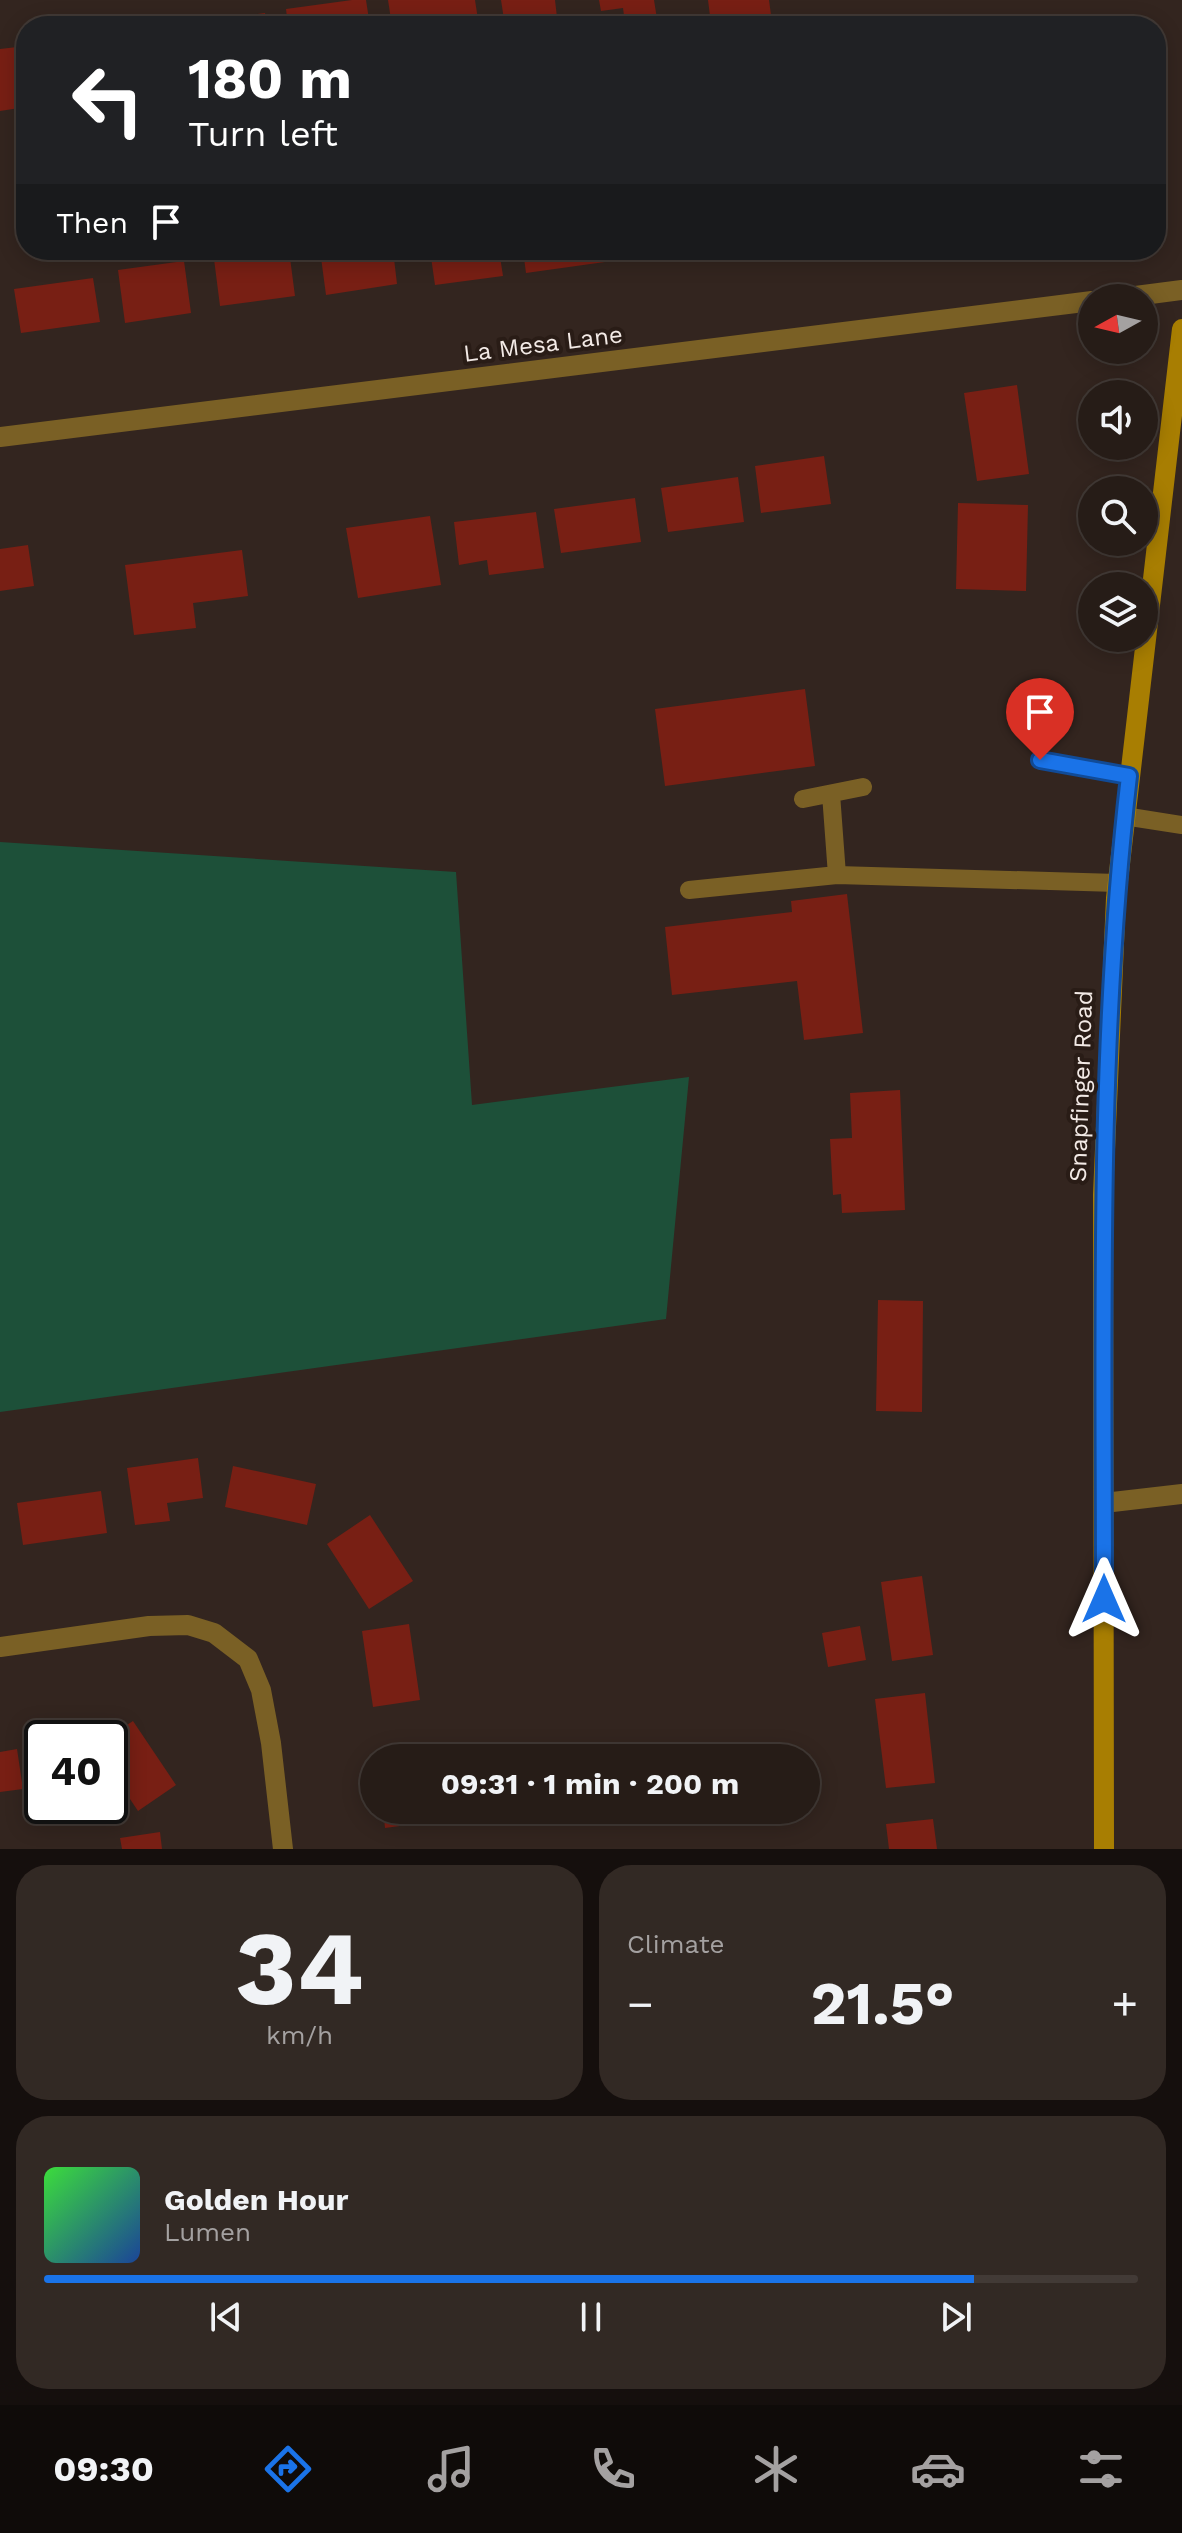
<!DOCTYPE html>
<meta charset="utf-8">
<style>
body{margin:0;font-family:"Work Sans",sans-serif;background:#322924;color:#f1f3f6;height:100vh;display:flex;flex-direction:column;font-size:30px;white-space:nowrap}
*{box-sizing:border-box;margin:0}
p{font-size:26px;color:#a4a1a1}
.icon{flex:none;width:44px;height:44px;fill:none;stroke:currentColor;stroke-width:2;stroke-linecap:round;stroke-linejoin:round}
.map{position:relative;height:1849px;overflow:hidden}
.drawer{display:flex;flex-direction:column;gap:16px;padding:16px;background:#150f0d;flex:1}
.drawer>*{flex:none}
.banner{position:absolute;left:16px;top:16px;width:1150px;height:244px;border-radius:32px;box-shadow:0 4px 20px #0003,0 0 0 2px #423a36;background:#202124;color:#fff;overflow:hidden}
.needle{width:52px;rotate:262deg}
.tools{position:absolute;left:1078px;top:284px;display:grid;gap:16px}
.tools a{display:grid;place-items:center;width:80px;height:80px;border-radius:50%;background:#261c17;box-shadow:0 4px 20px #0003,0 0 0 2px #423a36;font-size:40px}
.speed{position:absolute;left:24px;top:1720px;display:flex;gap:16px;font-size:40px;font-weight:700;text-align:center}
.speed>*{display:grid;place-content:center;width:104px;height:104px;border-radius:50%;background:#261c17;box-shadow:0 4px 20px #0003,0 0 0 2px #423a36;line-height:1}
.speed .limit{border:4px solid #111;border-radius:12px;background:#fff;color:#111}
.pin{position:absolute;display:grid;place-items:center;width:68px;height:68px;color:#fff;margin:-82px -34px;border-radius:50% 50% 50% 0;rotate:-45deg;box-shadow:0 0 8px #0007}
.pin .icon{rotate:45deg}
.me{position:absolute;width:88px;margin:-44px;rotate:0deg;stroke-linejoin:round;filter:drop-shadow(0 0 6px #0008)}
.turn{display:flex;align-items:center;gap:28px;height:168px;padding:0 40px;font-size:36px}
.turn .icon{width:104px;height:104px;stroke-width:2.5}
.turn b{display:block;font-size:56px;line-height:68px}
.then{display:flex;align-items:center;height:76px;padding:0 40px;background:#0003;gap:16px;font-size:30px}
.big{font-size:60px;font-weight:700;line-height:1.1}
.drawer .widget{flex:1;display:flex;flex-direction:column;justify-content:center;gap:12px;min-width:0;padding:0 28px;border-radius:32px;background:#322924}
.drawer .dial{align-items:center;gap:0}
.dial b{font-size:104px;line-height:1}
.song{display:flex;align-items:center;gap:24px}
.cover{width:96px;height:96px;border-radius:12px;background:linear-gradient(135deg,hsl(120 70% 55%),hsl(220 70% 35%))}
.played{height:8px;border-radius:4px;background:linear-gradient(90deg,#1a73e8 85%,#423a36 85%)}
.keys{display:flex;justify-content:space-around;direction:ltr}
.heat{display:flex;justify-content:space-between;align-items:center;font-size:44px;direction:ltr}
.drawer .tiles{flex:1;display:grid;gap:16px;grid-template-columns:1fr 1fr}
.widget:last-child{grid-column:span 2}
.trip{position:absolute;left:360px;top:1744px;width:460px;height:80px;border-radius:40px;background:#261c17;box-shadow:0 4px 20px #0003,0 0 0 2px #423a36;font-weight:700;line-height:80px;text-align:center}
.tab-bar{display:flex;height:128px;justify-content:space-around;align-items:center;background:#0f0b09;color:#a4a1a1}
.tab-bar .icon{width:56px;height:56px}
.tab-bar .active{color:#1a73e8}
.tab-bar b{font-size:36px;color:#f1f3f6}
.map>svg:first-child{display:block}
.green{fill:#1d5039}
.building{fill:#781f14}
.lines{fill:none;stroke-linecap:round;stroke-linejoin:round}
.lane{stroke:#7a6025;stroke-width:18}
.street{stroke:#7a6025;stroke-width:20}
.secondary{stroke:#a87e02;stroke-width:20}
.route-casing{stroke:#114b97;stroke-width:20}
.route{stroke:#1a73e8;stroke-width:14}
.labels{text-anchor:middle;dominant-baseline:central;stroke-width:8;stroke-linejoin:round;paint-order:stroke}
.street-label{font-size:24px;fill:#f3eae6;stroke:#291c16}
</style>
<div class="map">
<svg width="1182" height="1849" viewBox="0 0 1182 1849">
<rect width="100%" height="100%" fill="#33251f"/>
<!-- green -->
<path class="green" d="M0,842L456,872L472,1105L689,1077L666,1319L0,1412Z"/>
<!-- building -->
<path class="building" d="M352,0H366L370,26H288L286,9Z
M388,0H475L479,26H392Z
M501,0H555L558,26H505Z
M599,0H654L657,19L625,23L623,8L601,11Z
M708,0H769L771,15L711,24Z
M265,13L267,26H194L193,23Z
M26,46V107L0,111V49Z
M276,250H289L295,296L220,306L214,259Z
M320,250H393L397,284L326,295Z
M430,250H499L503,276L435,285Z
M523,250H610L612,261L526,273Z
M625,250H663V252L626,257Z
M184,261L191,313L125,323L118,270Z
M93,278L100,322L21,333L14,289Z
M1017,385L1029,474L977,481L964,393Z
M824,456L831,504L761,513L755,466Z
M738,477L744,522L668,532L661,488Z
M635,498L641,542L561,553L554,509Z
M958,503L1028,505L1026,591L956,589Z
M536,512L544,568L489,575L487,560L459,565L454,522Z
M430,516L441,585L358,598L346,528Z
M28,545L34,586L0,591V549Z
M242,550L248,596L193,603L196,628L134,635L125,565Z
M805,689L815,766L665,786L655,709Z
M847,894L863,1033L804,1040L797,981L672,995L665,927L792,912L791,901Z
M900,1090L905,1210L842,1213L841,1194L833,1195L830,1139L852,1138L850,1093Z
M878,1300L923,1301L922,1412L876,1411Z
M198,1458L203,1498L167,1503L170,1521L135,1525L127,1468Z
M233,1466L316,1484L307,1525L225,1507Z
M101,1491L107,1533L23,1545L17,1503Z
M370,1515L413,1581L369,1609L327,1544Z
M922,1576L933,1655L892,1661L881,1582Z
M409,1624L420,1700L373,1707L362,1631Z
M860,1626L866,1660L828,1667L822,1633Z
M925,1693L935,1783L886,1788L875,1699Z
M133,1721L176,1785L138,1811L110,1769V1736Z
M17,1749L23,1789L0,1792V1752Z
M383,1810H427L429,1822L385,1828Z
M933,1819L937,1849H889L886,1824Z
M160,1832L162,1849H122L120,1838Z"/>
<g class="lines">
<!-- lane -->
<path class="lane" d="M1040,760L1129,776
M803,799L863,787
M1124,816L1182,825
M837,875L1117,883
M689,890L837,875L831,794"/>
<!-- street -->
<path class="street" d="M1120,298L1182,290
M0,437L1092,301
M1104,1503L1182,1494
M0,1647L149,1626L188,1625L214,1633L248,1659L261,1690L271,1743L283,1849"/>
<!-- secondary -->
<path class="secondary" d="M1104,1849L1103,1195L1116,898L1182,329"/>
</g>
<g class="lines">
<!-- route casing -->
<g class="route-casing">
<path id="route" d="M1040,760L1129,776C1097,1049 1104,1324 1104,1599"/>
</g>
<!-- route -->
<use href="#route" class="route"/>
</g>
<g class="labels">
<!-- street labels -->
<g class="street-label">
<text transform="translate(543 344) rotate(-7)">La Mesa Lane</text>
<text transform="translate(1081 1086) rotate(-88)">Snapfinger Road</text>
</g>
</g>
</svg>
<div class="tools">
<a><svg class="needle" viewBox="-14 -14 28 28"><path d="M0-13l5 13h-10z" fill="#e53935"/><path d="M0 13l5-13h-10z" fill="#a4a1a1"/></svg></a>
<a><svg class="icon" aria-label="sound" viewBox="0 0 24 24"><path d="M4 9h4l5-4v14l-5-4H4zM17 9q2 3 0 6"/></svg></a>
<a><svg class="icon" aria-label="search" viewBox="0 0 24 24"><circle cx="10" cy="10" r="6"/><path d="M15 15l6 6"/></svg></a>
<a><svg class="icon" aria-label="layers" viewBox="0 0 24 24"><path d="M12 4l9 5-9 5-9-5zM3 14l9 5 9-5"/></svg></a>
</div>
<div class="speed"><div class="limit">40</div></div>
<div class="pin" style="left:1040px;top:760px;background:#d93025"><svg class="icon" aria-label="arrive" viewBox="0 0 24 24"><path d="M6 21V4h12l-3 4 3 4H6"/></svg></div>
<svg class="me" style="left:1104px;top:1599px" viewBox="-20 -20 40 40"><path d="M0-17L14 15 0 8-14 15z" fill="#1a73e8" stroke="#fff" stroke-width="4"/></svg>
<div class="trip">09:31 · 1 min · 200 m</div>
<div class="banner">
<div class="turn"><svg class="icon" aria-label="left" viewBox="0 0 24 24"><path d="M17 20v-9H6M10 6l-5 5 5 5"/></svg><div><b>180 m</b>Turn left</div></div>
<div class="then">Then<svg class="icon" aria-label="arrive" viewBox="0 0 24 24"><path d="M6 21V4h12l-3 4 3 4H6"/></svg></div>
</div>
</div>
<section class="drawer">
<div class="tiles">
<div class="widget dial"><b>34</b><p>km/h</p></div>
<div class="widget"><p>Climate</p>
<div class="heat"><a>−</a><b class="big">21.5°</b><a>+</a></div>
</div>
<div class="widget">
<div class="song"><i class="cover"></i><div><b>Golden Hour</b><p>Lumen</p></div></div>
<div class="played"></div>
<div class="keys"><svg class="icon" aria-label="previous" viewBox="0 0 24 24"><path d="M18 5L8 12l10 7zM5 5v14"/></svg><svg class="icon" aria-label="pause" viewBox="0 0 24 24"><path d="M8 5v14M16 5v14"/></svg><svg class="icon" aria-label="next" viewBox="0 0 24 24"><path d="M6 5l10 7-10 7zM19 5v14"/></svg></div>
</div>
</div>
</section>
<nav class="tab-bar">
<b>09:30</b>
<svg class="icon active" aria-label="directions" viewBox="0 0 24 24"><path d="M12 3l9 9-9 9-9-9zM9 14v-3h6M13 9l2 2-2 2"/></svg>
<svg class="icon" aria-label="music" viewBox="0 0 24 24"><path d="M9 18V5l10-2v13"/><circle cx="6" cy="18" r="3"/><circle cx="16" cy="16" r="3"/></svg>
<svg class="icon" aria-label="phone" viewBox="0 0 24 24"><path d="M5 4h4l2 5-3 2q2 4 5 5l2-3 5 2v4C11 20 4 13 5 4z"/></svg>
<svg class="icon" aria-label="climate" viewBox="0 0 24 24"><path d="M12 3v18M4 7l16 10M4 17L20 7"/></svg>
<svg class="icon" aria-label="car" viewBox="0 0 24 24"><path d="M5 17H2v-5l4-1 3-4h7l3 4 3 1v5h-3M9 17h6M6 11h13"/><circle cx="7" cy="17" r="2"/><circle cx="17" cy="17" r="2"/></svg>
<svg class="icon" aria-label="filters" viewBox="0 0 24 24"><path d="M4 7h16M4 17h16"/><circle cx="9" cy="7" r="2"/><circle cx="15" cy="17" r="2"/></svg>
</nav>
